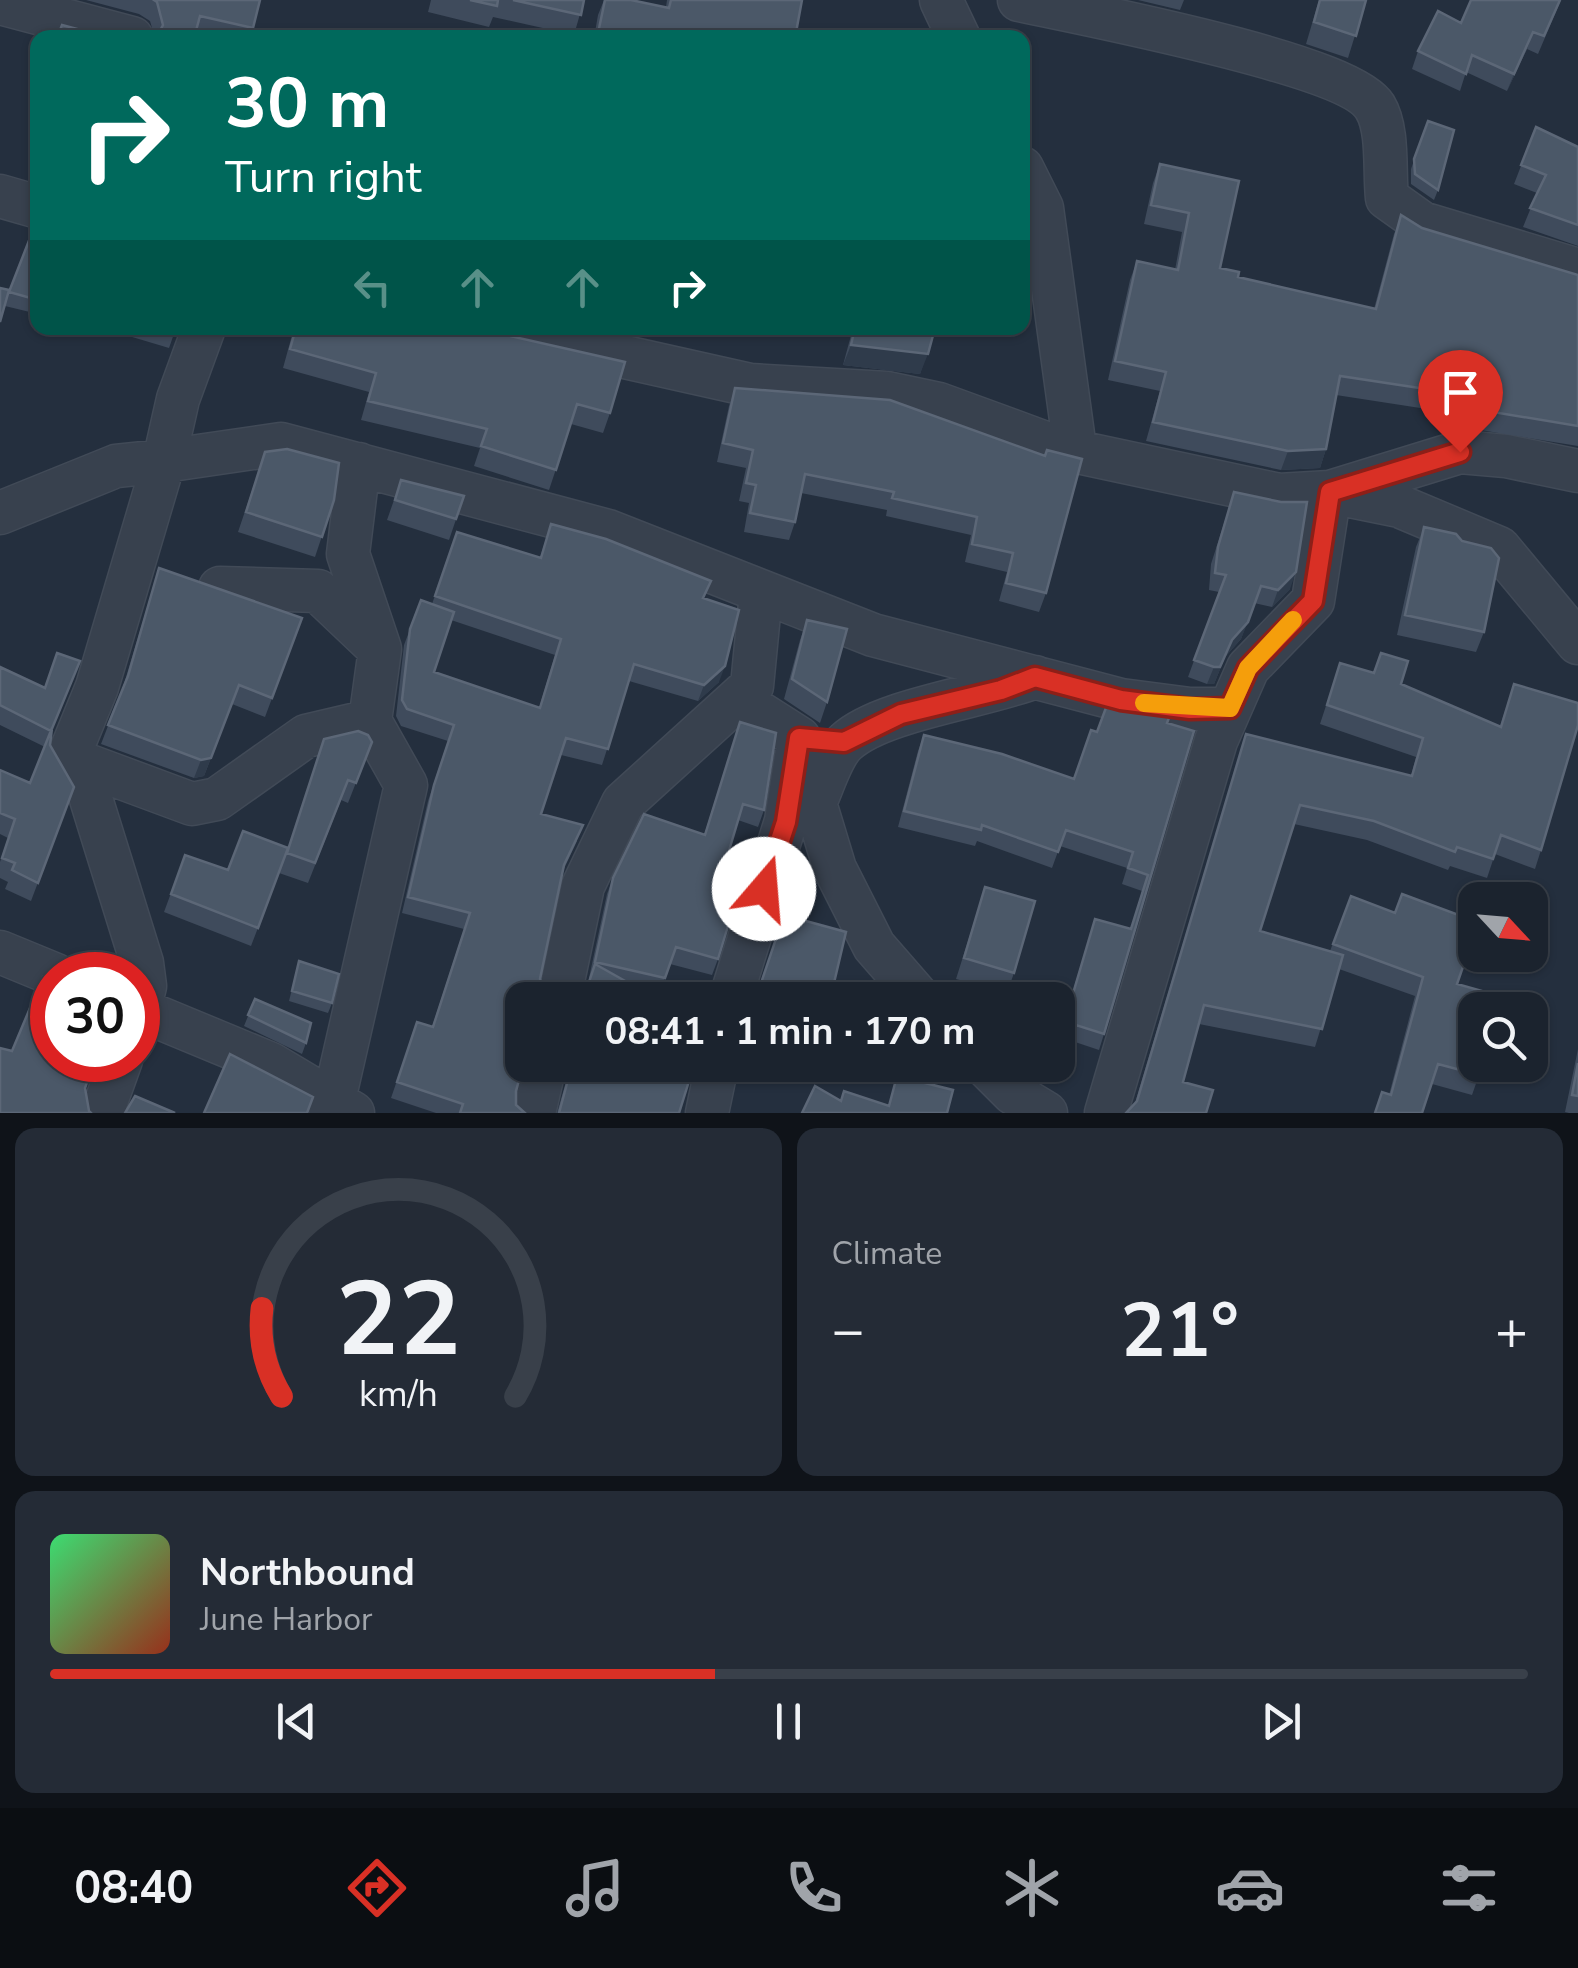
<!DOCTYPE html>
<meta charset="utf-8">
<style>
body{margin:0;font-family:"Nunito Sans",sans-serif;background:#242b36;color:#f1f3f6;height:100vh;display:flex;flex-direction:column;font-size:38px;white-space:nowrap}
*{box-sizing:border-box;margin:0}
p{font-size:32px;color:#a0a4aa}
.icon{flex:none;width:55px;height:55px;fill:none;stroke:currentColor;stroke-width:2;stroke-linecap:round;stroke-linejoin:round}
.map{position:relative;height:1113px;overflow:hidden}
.sheet{display:flex;flex-direction:column;gap:15px;padding:15px;background:#0f1319;flex:1}
.sheet>*{flex:none}
.guide{position:absolute;left:30px;top:30px;width:1000px;height:305px;border-radius:20px;box-shadow:0 2px 8px #0004,0 0 0 2px #39404a;background:#00695c;color:#fff;overflow:hidden}
.needle{width:65px;rotate:116deg}
.buttons{position:absolute;left:1458px;top:882px;display:grid;gap:20px}
.buttons a{display:grid;place-items:center;width:90px;height:90px;border-radius:20px;background:#1b232e;box-shadow:0 2px 8px #0004,0 0 0 2px #39404a;font-size:50px}
.speed{position:absolute;left:30px;top:952px;display:flex;gap:20px;font-size:50px;font-weight:700;text-align:center}
.speed>*{display:grid;place-content:center;width:130px;height:130px;border-radius:50%;background:#1b232e;box-shadow:0 2px 8px #0004,0 0 0 2px #39404a;line-height:1}
.speed .limit{border:15px solid #d22;background:#fff;color:#111}
.pin{position:absolute;display:grid;place-items:center;width:85px;height:85px;color:#fff;margin:-102px -42px;border-radius:50% 50% 50% 0;rotate:-45deg;box-shadow:0 0 10px #0007}
.pin .icon{rotate:45deg}
.me{position:absolute;width:110px;margin:-55px;rotate:18deg;stroke-linejoin:round;filter:drop-shadow(0 0 8px #0008)}
.turn{display:flex;align-items:center;gap:35px;height:210px;padding:0 30px;font-size:45px}
.turn .icon{width:130px;height:130px;stroke-width:2.5}
.turn b{display:block;font-size:70px;line-height:85px}
.lanes{display:flex;align-items:center;height:95px;padding:0 30px;background:#0003;justify-content:center;gap:50px;direction:ltr}
.lanes .off{opacity:.35}
.big{font-size:75px;font-weight:700;line-height:1.1}
.sheet .tile{flex:1;display:flex;flex-direction:column;justify-content:center;gap:15px;min-width:0;padding:0 35px;border-radius:20px;background:#242b36}
.sheet .dial{align-items:center;gap:0}
.dial svg{height:260px;overflow:visible;fill:none;stroke:#39404a;stroke-width:7;stroke-linecap:round;text-anchor:middle}
.dial text{fill:#f1f3f6;stroke:none}
.song{display:flex;align-items:center;gap:30px}
.cover{width:120px;height:120px;border-radius:15px;background:linear-gradient(135deg,hsl(140 70% 55%),hsl(10 70% 35%))}
.played{height:10px;border-radius:5px;background:linear-gradient(90deg,#d93025 45%,#39404a 45%)}
.keys{display:flex;justify-content:space-around;direction:ltr}
.heat{display:flex;justify-content:space-between;align-items:center;font-size:55px;direction:ltr}
.sheet .tiles{flex:1;display:grid;gap:15px;grid-template-columns:1fr 1fr}
.tile:last-child{grid-column:span 2}
.trip{position:absolute;left:505px;top:982px;width:570px;height:100px;border-radius:20px;background:#1b232e;box-shadow:0 2px 8px #0004,0 0 0 2px #39404a;font-weight:700;line-height:100px;text-align:center}
.tab-bar{display:flex;height:160px;justify-content:space-around;align-items:center;background:#0b0e12;color:#a0a4aa}
.tab-bar .icon{width:70px;height:70px}
.tab-bar .selected{color:#d93025}
.tab-bar b{font-size:45px;color:#f1f3f6}
.map>svg:first-child{display:block}
.lines{fill:none;stroke-linecap:round;stroke-linejoin:round}
.minor-casing{stroke:#414a57;stroke-width:45}
.minor{stroke:#38414e;stroke-width:42}
.wall{fill:#3f4b5c;fill-rule:evenodd}
.shaded-wall{fill:#2f3b4b}
.building{fill:#4b5868;stroke:#5c6777;stroke-width:2.5}
.route-casing{stroke:#8d1f18;stroke-width:25}
.route{stroke:#d93025;stroke-width:18}
.slow{stroke:#f59e0b;stroke-width:18}
</style>
<div class="map">
<svg width="1578" height="1113" viewBox="0 0 1578 1113">
<rect width="100%" height="100%" fill="#242f3e"/>
<g class="lines">
<!-- minor casing -->
<g class="minor-casing">
<path id="minor" d="M941,0L959,38
M1019,0C1079,13 1349,64 1375,107C1389,130 1384,171 1387,198L1422,223L1578,270
M0,3L132,38
M1022,168L1042,208L1075,449
M0,196L38,207
M204,328L178,399L164,461L281,444L608,531L873,635L1121,700L1190,709H1230
M495,328L750,385L887,393L939,404L1059,448L1279,495L1330,492L1460,452L1506,456L1578,471
M0,513L116,466L164,461L97,687L68,758L87,786L142,963L145,986L138,1015
M220,588L318,591L376,646
M68,758L192,804L217,799L306,736L370,721
M0,952L56,975
M559,1000L583,886L623,803L752,686L761,593
M730,1000L786,821L799,738L738,699
M921,1000L874,946L835,869L815,803C823,786 832,754 846,742C882,709 985,697 1035,677
M138,1009L271,1064L353,1113
M985,1065L1013,1093L1046,1113
M102,1113L121,1060
M331,1113L406,785L370,721L380,649L348,554L359,464
M534,1113L545,1065
M707,1113L717,1065
M1106,1113L1216,741L1248,668L1313,601L1330,492L1399,506L1499,548L1578,643"/>
</g>
<!-- minor -->
<use href="#minor" class="minor"/>
</g>
<!-- wall -->
<path class="wall" d="M86,0H260L250,38H204L195,35L155,38L150,21L139,14Z
M431,0H584L574,35L493,17L489,27L428,12Z
M604,0H631L666,7L667,0H802L795,38H594L598,15Z
M1138,0H1184L1180,10Z
M1319,0H1366L1348,58L1306,44Z
M1561,0L1538,54L1527,49L1507,91L1466,72L1460,91L1412,69L1418,51L1461,23Z
M1428,121L1438,190L1434,200L1411,184V169Z
M1536,127L1578,147V246L1523,227L1537,193L1514,184Z
M1160,164L1239,181L1220,268L1238,277L1374,309L1394,234L1401,215L1422,228L1578,275V446L1468,428L1472,416L1336,395L1326,449L1320,468L1281,470L1146,441L1160,391L1108,380L1130,280L1137,261L1175,270L1182,232L1144,224L1153,183Z
M38,240V314L5,306L9,290Z
M102,328H176L169,348Z
M294,328H487L610,413L603,433L571,424L549,490L474,466L480,448L361,420L369,392L283,368Z
M853,328H935L920,374L843,365Z
M735,388L890,400L1046,593L1039,612L999,601L1007,572L965,562L971,535L886,516L887,510L801,493L795,522L789,540L744,532L749,503L739,501L746,468L717,462L729,406Z
M265,452L334,500L315,557L238,532Z
M401,480L464,496L449,540L387,520Z
M1234,492L1290,589L1272,607L1254,603L1241,639L1225,657L1214,684H1207L1188,677L1219,592L1209,590L1211,564Z
M551,524L704,598L719,682L698,701L629,681L602,765L561,755L541,814L577,841L563,871L522,1000L516,1091V1105L525,1113H436L391,1098L417,1022L432,1027L464,929L402,913L428,801L448,741L401,726L396,716L404,645L421,600L432,604L457,532L540,557ZM451,620L555,655L539,708L434,672Z
M1424,527L1484,632L1476,652L1397,635L1416,547Z
M159,568L302,618L265,717L232,704L204,776L194,778L101,744L123,687Z
M807,620L827,702L820,723L784,699L800,640Z
M1381,653L1401,684L1500,726L1514,684L1541,850L1535,869L1495,854L1487,878L1450,866L1448,870L1367,840L1294,824L1260,931L1330,951L1351,896L1457,984L1479,1075L1472,1095L1432,1084L1389,1095L1415,996L1339,969L1315,1047L1199,1024L1135,1103L1246,734L1411,776L1416,757L1320,724L1340,663L1373,673Z
M0,667L52,731L50,745L74,787L31,901L5,889L8,882L0,878V862L8,838L0,834V770L30,783L45,747L0,725Z
M740,722L764,810L758,827L738,820L719,884L718,959L712,975L670,964L659,994L589,978L607,894L613,878L704,835Z
M1167,723L1194,731L1104,1034L1099,1050L1072,1041L1063,1068L1052,1065H1058V1000L1071,997L1095,919L1131,929L1142,891L1122,884L1127,868L1060,846L1052,868L977,841L975,846L898,827L918,751L924,735L1074,779L1097,732Z
M372,742L348,803L341,800L308,883L279,873L282,865L251,946L164,912L185,855L228,870L288,848Z
M985,887L1014,973L1007,993L956,979Z
M784,915L830,1000H754Z
M299,961L332,1003L328,1013L289,1001Z
M255,999L306,1043L302,1054L244,1026Z
M1578,1049V1113H1569L1565,1112Z
M569,1065H694L557,1113L569,1071Z"/>
<!-- shaded-wall -->
<path class="shaded-wall" d="M1533,32L1527,49L1507,91L1514,74Z
M851,345L928,354L920,374L843,365Z
M1326,449L1320,468L1281,470L1288,451Z
M1296,572L1290,589L1272,607L1278,590Z
M1248,622L1241,639L1225,657L1214,684H1207L1214,667L1232,640Z
M725,666L719,682L698,701L704,685Z
M239,685L204,776L194,778L201,760Z"/>
<!-- building -->
<path class="building" d="M154,0H260L253,28L200,16L194,38H156L163,25L157,2Z
M470,0H498L497,6Z
M513,0H584L581,15Z
M605,0H631L669,8L671,0H802L795,38H597Z
M1320,0H1366L1356,36L1314,22Z
M1471,0H1560L1544,36L1533,32L1514,74L1472,55L1466,74L1418,51L1438,11L1461,23Z
M62,25L111,38H57Z
M1428,121L1454,130L1438,190L1415,174L1414,159Z
M1536,127L1578,147V225L1530,208L1546,175L1521,165Z
M1160,164L1239,181L1220,268L1239,272L1238,277L1376,309L1401,215L1422,228L1578,275V426L1475,409L1479,397L1340,376L1326,449L1288,451L1153,422L1166,372L1115,361L1137,261L1178,270L1189,213L1151,205Z
M30,238L38,240V300L9,292Z
M0,288L9,290L0,322Z
M151,328H176L174,335Z
M296,328H487L497,333L625,362L610,413L577,404L556,470L481,446L487,429L368,401L376,373L290,349Z
M855,328H935L928,354L851,345Z
M735,388L890,400L1045,456L1047,450L1082,459L1046,593L1006,583L1013,553L972,544L977,517L892,498L894,492L805,474L795,522L750,513L756,485L746,483L753,450L723,443Z
M287,449L339,463L334,500L322,537L246,512L265,452Z
M401,480L464,496L456,519L395,500Z
M1234,492L1281,502H1307L1296,572L1278,590L1261,586L1248,622L1232,640L1220,667H1214L1194,660L1226,575L1215,573L1218,547Z
M551,524L606,539L711,581L703,598L739,610L725,666L704,685L634,664L608,749L566,738L541,814L583,825L564,865L540,979L547,1000H522L523,1065L516,1091V1105L525,1113H460L463,1104L397,1082L417,1022L433,1027L470,913L408,897L434,785L454,725L407,709L402,700L410,629L421,600L454,612L434,672L540,708L561,639L435,596L457,532L541,558Z
M1424,527L1456,534L1462,541L1491,548L1499,558L1484,632L1405,615Z
M159,568L302,618L272,698L239,685L211,758L201,760L108,725L128,676Z
M807,620L847,629L827,702L792,679Z
M57,653L80,661L51,731L0,705V667L45,688Z
M1381,653L1408,661L1401,684L1501,727L1514,684L1578,703V725L1541,850L1501,835L1493,859L1457,847L1455,852L1374,821L1300,805L1260,931L1343,955L1322,1029L1204,1005L1183,1082L1213,1090L1206,1113H1126L1137,1101L1246,734L1412,776L1423,738L1327,705L1340,663L1374,673Z
M1107,705L1170,715L1167,723L1194,731L1104,1034L1076,1025L1069,1052L1058,1049V1000H1039L1043,989L1072,997L1095,919L1131,929L1148,875L1128,868L1133,852L1066,830L1058,852L982,825L981,830L904,811L924,735L1002,754L1074,779L1091,730L1097,732Z
M740,722L776,733L764,810L743,804L719,884L739,890L718,959L676,947L665,978L595,962L613,878L644,814L705,835Z
M52,728L50,745L74,787L38,883L12,870L15,863L2,858L15,819L0,813V770L30,783Z
M358,731L368,735L372,742L356,783L348,780L315,863L287,853L324,739Z
M243,831L288,848L258,928L171,894L185,855L228,870Z
M985,887L1035,901L1014,973L964,958Z
M1402,894L1475,921V932L1457,984L1500,996L1496,1010H1475V1065H1482L1479,1075L1438,1064L1422,1113H1375L1382,1092L1391,1095L1423,977L1333,944L1351,896L1395,913Z
M784,915L846,932L830,1000H781L757,995Z
M299,961L339,974L332,1003L292,991Z
M595,964L657,999V1000H583Z
M43,977L52,979V1060H95L85,1088L89,1111L91,1113H0V1048L12,1051Z
M255,999L311,1023L306,1043L248,1015Z
M230,1054L313,1097L307,1113H204Z
M1578,1063V1096L1572,1095Z
M572,1065H694L679,1113H559Z
M897,1076L953,1090L947,1113H802L815,1086L841,1101L844,1091L889,1106Z
M135,1096L175,1113H125Z"/>
<g class="lines">
<!-- route casing -->
<g class="route-casing">
<path id="route" d="M764,889L786,822L799,738L844,742L901,714L1001,690L1035,677L1121,700L1190,709L1230,708L1248,668L1313,601L1330,492L1460,452"/>
</g>
<!-- route -->
<use href="#route" class="route"/>
<!-- slow -->
<path class="slow" d="M1144,703L1230,708L1248,668L1293,620"/>
</g>
</svg>
<div class="buttons">
<a><svg class="needle" viewBox="-14 -14 28 28"><path d="M0-13l5 13h-10z" fill="#e53935"/><path d="M0 13l5-13h-10z" fill="#a0a4aa"/></svg></a>
<a><svg class="icon" aria-label="search" viewBox="0 0 24 24"><circle cx="10" cy="10" r="6"/><path d="M15 15l6 6"/></svg></a>
</div>
<div class="speed"><div class="limit">30</div></div>
<div class="pin" style="left:1460px;top:452px;background:#d93025"><svg class="icon" aria-label="arrive" viewBox="0 0 24 24"><path d="M6 21V4h12l-3 4 3 4H6"/></svg></div>
<svg class="me" style="left:764px;top:889px" viewBox="-20 -20 40 40"><circle r="19" fill="#fff"/><path d="M0-13L10 11 0 6-10 11z" fill="#d93025"/></svg>
<div class="trip">08:41 · 1 min · 170 m</div>
<div class="guide">
<div class="turn"><svg class="icon" aria-label="right" viewBox="0 0 24 24"><path d="M7 20v-9h11M14 6l5 5-5 5"/></svg><div><b>30 m</b>Turn right</div></div>
<div class="lanes"><svg class="icon off" aria-label="left" viewBox="0 0 24 24"><path d="M17 20v-9H6M10 6l-5 5 5 5"/></svg><svg class="icon off" aria-label="ahead" viewBox="0 0 24 24"><path d="M12 20V5M6 11l6-6 6 6"/></svg><svg class="icon off" aria-label="ahead" viewBox="0 0 24 24"><path d="M12 20V5M6 11l6-6 6 6"/></svg><svg class="icon" aria-label="right" viewBox="0 0 24 24"><path d="M7 20v-9h11M14 6l5 5-5 5"/></svg></div>
</div>
</div>
<section class="sheet">
<div class="tiles">
<div class="tile dial"><svg viewBox="0 0 100 80">
<path d="M14 69A42 42 0 1 1 86 69"/>
<path d="M14 69A42 42 0 0 1 8 42" stroke="#d93025"/>
<text x="50" y="56" font-size="32" font-weight="700">22</text>
<text x="50" y="72" font-size="11">km/h</text>
</svg></div>
<div class="tile"><p>Climate</p>
<div class="heat"><a>−</a><b class="big">21°</b><a>+</a></div>
</div>
<div class="tile">
<div class="song"><i class="cover"></i><div><b>Northbound</b><p>June Harbor</p></div></div>
<div class="played"></div>
<div class="keys"><svg class="icon" aria-label="previous" viewBox="0 0 24 24"><path d="M18 5L8 12l10 7zM5 5v14"/></svg><svg class="icon" aria-label="pause" viewBox="0 0 24 24"><path d="M8 5v14M16 5v14"/></svg><svg class="icon" aria-label="next" viewBox="0 0 24 24"><path d="M6 5l10 7-10 7zM19 5v14"/></svg></div>
</div>
</div>
</section>
<nav class="tab-bar">
<b>08:40</b>
<svg class="icon selected" aria-label="directions" viewBox="0 0 24 24"><path d="M12 3l9 9-9 9-9-9zM9 14v-3h6M13 9l2 2-2 2"/></svg>
<svg class="icon" aria-label="music" viewBox="0 0 24 24"><path d="M9 18V5l10-2v13"/><circle cx="6" cy="18" r="3"/><circle cx="16" cy="16" r="3"/></svg>
<svg class="icon" aria-label="phone" viewBox="0 0 24 24"><path d="M5 4h4l2 5-3 2q2 4 5 5l2-3 5 2v4C11 20 4 13 5 4z"/></svg>
<svg class="icon" aria-label="climate" viewBox="0 0 24 24"><path d="M12 3v18M4 7l16 10M4 17L20 7"/></svg>
<svg class="icon" aria-label="car" viewBox="0 0 24 24"><path d="M5 17H2v-5l4-1 3-4h7l3 4 3 1v5h-3M9 17h6M6 11h13"/><circle cx="7" cy="17" r="2"/><circle cx="17" cy="17" r="2"/></svg>
<svg class="icon" aria-label="filters" viewBox="0 0 24 24"><path d="M4 7h16M4 17h16"/><circle cx="9" cy="7" r="2"/><circle cx="15" cy="17" r="2"/></svg>
</nav>
